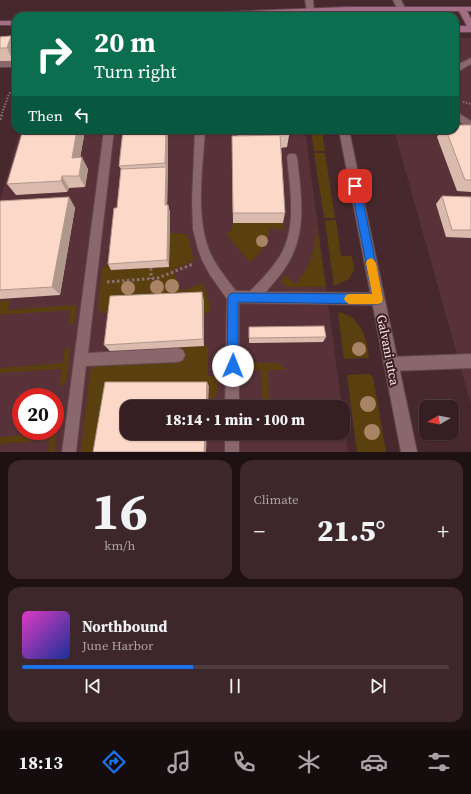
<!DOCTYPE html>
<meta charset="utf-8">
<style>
body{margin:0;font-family:"Source Serif 4",serif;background:#3d272a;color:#f1f3f6;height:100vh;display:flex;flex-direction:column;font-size:15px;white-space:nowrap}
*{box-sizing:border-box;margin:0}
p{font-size:13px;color:#aaa2a5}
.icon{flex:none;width:22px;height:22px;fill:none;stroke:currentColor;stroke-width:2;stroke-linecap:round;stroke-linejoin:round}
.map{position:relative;height:452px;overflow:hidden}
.details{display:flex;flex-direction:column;gap:8px;padding:8px;background:#1d1113;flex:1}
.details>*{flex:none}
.guide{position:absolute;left:12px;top:12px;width:447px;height:122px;border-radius:12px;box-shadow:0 1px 3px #0004,0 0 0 1px #4f3d40;background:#0b6e4f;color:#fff;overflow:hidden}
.needle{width:26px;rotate:261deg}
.buttons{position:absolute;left:419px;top:400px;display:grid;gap:8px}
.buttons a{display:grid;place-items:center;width:40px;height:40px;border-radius:8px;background:#351f22;box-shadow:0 1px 3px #0004,0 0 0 1px #4f3d40;font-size:20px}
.speed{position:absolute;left:12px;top:388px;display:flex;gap:8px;font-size:20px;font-weight:700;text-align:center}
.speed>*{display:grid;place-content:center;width:52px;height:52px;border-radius:50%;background:#351f22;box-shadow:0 1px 3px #0004,0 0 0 1px #4f3d40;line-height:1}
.speed .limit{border:6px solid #d22;background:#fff;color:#111}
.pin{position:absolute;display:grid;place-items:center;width:34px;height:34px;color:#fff;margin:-17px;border-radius:8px;box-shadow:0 2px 6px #0006}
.me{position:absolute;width:44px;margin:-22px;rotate:1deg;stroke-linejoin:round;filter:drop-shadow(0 0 3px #0008)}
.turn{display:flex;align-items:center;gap:14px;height:84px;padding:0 16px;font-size:18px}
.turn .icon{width:52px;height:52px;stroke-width:2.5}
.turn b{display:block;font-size:28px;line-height:34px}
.then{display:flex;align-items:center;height:38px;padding:0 16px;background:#0003;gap:8px;font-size:15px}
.big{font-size:30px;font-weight:800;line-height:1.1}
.details .card{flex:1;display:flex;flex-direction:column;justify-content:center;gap:6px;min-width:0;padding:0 14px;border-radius:12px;background:#3d272a}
.details .dial{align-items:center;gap:0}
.dial b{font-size:52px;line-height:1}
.song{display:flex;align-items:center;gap:12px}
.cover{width:48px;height:48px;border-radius:6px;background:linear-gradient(135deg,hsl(310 70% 55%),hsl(230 70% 35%))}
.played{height:4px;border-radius:2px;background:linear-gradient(90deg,#1a73e8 40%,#4f3d40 40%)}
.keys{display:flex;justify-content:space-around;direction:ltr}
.heat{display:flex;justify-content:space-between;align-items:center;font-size:22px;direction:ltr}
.details .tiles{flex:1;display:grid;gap:8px;grid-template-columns:1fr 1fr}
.card:last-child{grid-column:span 2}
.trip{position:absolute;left:120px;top:400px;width:230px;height:40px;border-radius:12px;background:#351f22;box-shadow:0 1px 3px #0004,0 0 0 1px #4f3d40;font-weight:800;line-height:40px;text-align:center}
.dock{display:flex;height:64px;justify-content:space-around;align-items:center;background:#150c0e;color:#aaa2a5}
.dock .icon{width:28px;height:28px}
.dock .selected{color:#1a73e8}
.dock b{font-size:18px;color:#f1f3f6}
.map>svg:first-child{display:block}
.built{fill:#583238;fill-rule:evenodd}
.green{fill:#5b400f}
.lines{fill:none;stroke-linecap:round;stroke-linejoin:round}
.lane-casing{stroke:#61474b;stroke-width:2}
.street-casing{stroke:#61474b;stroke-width:2}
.secondary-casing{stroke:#61474b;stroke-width:2}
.path-far2{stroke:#896f72;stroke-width:2;stroke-dasharray:1.5 1.5;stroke-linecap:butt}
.path-far1{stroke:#896f72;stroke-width:2.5;stroke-dasharray:2 2;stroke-linecap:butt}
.path{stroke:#896f72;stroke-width:3;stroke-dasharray:2.5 2.5;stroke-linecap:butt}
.lane{fill:#8a676b;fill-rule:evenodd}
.street{fill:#8a676b;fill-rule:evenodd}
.secondary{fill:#a46d86;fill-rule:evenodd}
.tree{fill:#a88464}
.wall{fill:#d9baac}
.shaded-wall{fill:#b0978c}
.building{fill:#fcd8c8;stroke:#b0978c}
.route{fill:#1a73e8;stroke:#114b97}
.slow{fill:#f59e0b}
.labels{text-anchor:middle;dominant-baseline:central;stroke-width:4;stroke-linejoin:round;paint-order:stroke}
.street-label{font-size:13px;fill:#f9e4e6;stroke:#3c1f23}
</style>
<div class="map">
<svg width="471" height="452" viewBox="0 0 471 452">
<rect width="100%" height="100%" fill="#47292d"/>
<!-- built -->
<path class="built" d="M455,38H471V404L394,130H455Z
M20,130H305L342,407H127V433H343V416L348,452H0V201ZM21,397H55V431H21Z"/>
<!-- green -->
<path class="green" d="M311,130H322L325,151H314Z
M314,153H325L335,218H324Z
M336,220L341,256H352L354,270L349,279L334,286L325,221Z
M316,222L326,287H286L281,281L284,275L296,284C310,267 318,245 316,222Z
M233,223H283L284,230L270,228C268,242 261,253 250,262L239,250L226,233L232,231Z
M170,233L187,234L194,261L173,270L181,292L199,284L204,285L211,309L210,311L204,314L203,300L115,304L114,312L102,313L98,308L102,269L105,266H112V270L169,267Z
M10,300L8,310L73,305L76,307L74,323L69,326L70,310L0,315V301Z
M338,312C360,316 366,336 369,356L368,358L344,359Z
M205,344L208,348V376H215C220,384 218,400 208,404L209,387H111L101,452H81L90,371L95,365L177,361L178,347L204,346Z
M65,347L70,348L66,382L59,387L62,369L0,373V368L63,363Z
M249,363H279L286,370H268L269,407H262L261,370L243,369Z
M369,374L373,377L386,452H357L347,375Z
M55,414L59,415L54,452H48L49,440L0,444V437L50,433L51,431H55Z"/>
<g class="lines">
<!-- lane casing -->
<g class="lane-casing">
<path id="lane" d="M305,0H313L314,13H311L307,11Z
M393,0H401L405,8L404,10H398Z
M471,58V64L455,73V66Z
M0,61H16V67H0Z
M455,111L471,121V129L455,119Z
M104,130H114L88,353L178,348L183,350L185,355L183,360L178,362L86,366L76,452H62Z
M195,130H205C203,168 195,213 209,250C215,265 226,278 236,291H250C260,281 270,271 278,259C298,230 290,190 287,157L289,154H295L297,157C301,194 308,232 287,265C281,275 273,283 266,292L378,293L382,295L384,299L382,303L378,305L239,303V407H225L227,299L210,275L202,260L198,249L193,229L192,201Z
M471,354V368L391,371L386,369L384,364L386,359L391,357Z
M225,433H239V452H225Z"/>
</g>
<!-- street casing -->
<g class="street-casing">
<path id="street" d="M339,130H349L417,452H401Z"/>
</g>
<!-- secondary casing -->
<g class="secondary-casing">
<path id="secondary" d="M347,7H471V11H467L471,19V32H455V26H467L459,11H347L234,16H170L174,14Z
M0,21H16V25H0Z
M16,36V42L0,43V37Z"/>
</g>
<!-- path-far2 -->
<path class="path-far2" d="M463,102L471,104
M1,116L9,94L16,86"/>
<!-- path-far1 -->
<path class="path-far1" d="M0,120L2,115"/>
<!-- path -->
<path class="path" d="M151,268V279
M107,282L158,278L193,264"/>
<!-- lane -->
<use href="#lane" class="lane"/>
<!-- street -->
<use href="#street" class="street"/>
<!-- secondary -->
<use href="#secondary" class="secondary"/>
</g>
<!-- trees -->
<g class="tree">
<circle cx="262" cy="241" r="6"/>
<circle cx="172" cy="286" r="7"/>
<circle cx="157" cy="287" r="7"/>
<circle cx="128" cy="288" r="7"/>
<circle cx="359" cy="349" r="7"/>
<circle cx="368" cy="404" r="8"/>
<circle cx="372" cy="432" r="8"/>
</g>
<!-- wall -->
<path class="wall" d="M11,36L13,61H0V37Z
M471,125V192L457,191L437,137L441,130H455Z
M23,130H85L80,158L88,169L85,187L69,188L67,192L16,195L7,184Z
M168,130L167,205H168L170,213L169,267L111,270L108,264L117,208L121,169L119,166Z
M238,130H290L287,147L281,148L285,213L283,223H233L232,136H238Z
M442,196L471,197V238L446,237L436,204Z
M69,197L75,208L60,295L0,299V201Z
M204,300V346L110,351L104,345Z
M249,327L326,337L323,342L249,343Z"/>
<!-- shaded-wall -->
<path class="shaded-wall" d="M11,36L16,45V54L13,61L7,48Z
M77,130H85L78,170L72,158Z
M166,130H168V175L165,163Z
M82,157L88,169L85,187L79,176Z
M166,167L168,175L167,213L165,205Z
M62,176L69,188L67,192L61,181Z
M69,197L75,208L60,295L52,287Z
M168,205L170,213L169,267L167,260Z
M202,292L204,300V346L203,339Z
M207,382L209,386L208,407H206Z
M205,433H207L206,452H204Z"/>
<!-- building -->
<path class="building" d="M11,36L7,48H0V37Z
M455,125H471V180H465L446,130H455Z
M23,130H77L72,158L82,157L79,176H62L61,181L7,184Z
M123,130H166L165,163L119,166Z
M280,135L285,213H233L232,136Z
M166,167L165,205H168L167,260L108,264L114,208H117L121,169Z
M442,196L471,197V230H452Z
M69,197L52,287L0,290V201Z
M202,292L203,339L104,345L110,296Z
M324,326L326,337L249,338V327Z
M105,382H207L206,407H127V433H205L204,452H93Z"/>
<!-- route -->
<path class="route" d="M355,183L360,186L383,299L382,303L378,304L238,302V366L237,370L233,372L229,370L227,366L228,297L230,294L233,293L372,294L351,186Z"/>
<!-- slow -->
<path class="slow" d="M371,258L374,260L376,263L383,299L382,303L378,304H349L346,302L344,299L346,295L349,294H372L366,263L367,260Z"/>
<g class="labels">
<!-- street labels -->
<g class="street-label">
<text transform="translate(388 350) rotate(79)">Galvani utca</text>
</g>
</g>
</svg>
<div class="buttons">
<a><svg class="needle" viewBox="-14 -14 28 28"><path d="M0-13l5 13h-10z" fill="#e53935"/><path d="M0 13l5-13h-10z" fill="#aaa2a5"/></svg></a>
</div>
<div class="speed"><div class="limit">20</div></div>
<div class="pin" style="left:355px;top:186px;background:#d93025"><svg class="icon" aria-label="arrive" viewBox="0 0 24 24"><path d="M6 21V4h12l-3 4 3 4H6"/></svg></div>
<svg class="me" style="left:233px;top:366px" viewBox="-20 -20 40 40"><circle r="19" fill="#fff"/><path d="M0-13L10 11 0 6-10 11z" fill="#1a73e8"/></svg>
<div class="trip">18:14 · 1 min · 100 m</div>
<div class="guide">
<div class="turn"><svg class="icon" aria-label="right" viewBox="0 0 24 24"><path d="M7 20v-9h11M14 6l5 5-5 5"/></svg><div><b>20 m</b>Turn right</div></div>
<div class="then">Then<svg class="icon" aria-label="left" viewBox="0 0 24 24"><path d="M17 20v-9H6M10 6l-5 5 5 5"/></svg></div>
</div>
</div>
<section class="details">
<div class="tiles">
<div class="card dial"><b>16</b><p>km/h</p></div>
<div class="card"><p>Climate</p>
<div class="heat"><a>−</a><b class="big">21.5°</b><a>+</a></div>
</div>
<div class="card">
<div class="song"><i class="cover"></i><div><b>Northbound</b><p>June Harbor</p></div></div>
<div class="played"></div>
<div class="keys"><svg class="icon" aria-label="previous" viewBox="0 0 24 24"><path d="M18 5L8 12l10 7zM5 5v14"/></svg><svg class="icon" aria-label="pause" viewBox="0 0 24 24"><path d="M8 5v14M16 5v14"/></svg><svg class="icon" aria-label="next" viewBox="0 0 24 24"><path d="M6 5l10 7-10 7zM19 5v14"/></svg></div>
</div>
</div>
</section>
<nav class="dock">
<b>18:13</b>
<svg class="icon selected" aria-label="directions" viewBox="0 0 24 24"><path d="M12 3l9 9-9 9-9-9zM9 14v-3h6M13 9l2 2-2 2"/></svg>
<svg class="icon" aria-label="music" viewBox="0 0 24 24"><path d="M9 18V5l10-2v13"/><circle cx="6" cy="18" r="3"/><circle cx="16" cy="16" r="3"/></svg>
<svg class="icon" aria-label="phone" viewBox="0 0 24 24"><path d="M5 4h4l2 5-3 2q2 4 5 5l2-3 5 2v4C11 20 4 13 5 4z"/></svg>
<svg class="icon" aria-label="climate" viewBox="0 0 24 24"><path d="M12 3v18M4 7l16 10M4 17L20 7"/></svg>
<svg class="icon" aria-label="car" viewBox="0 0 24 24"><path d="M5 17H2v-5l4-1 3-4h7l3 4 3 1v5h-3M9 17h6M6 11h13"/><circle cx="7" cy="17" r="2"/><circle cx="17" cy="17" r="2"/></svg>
<svg class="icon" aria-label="filters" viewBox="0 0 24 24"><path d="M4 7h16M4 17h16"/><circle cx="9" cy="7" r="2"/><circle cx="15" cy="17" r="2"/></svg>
</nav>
